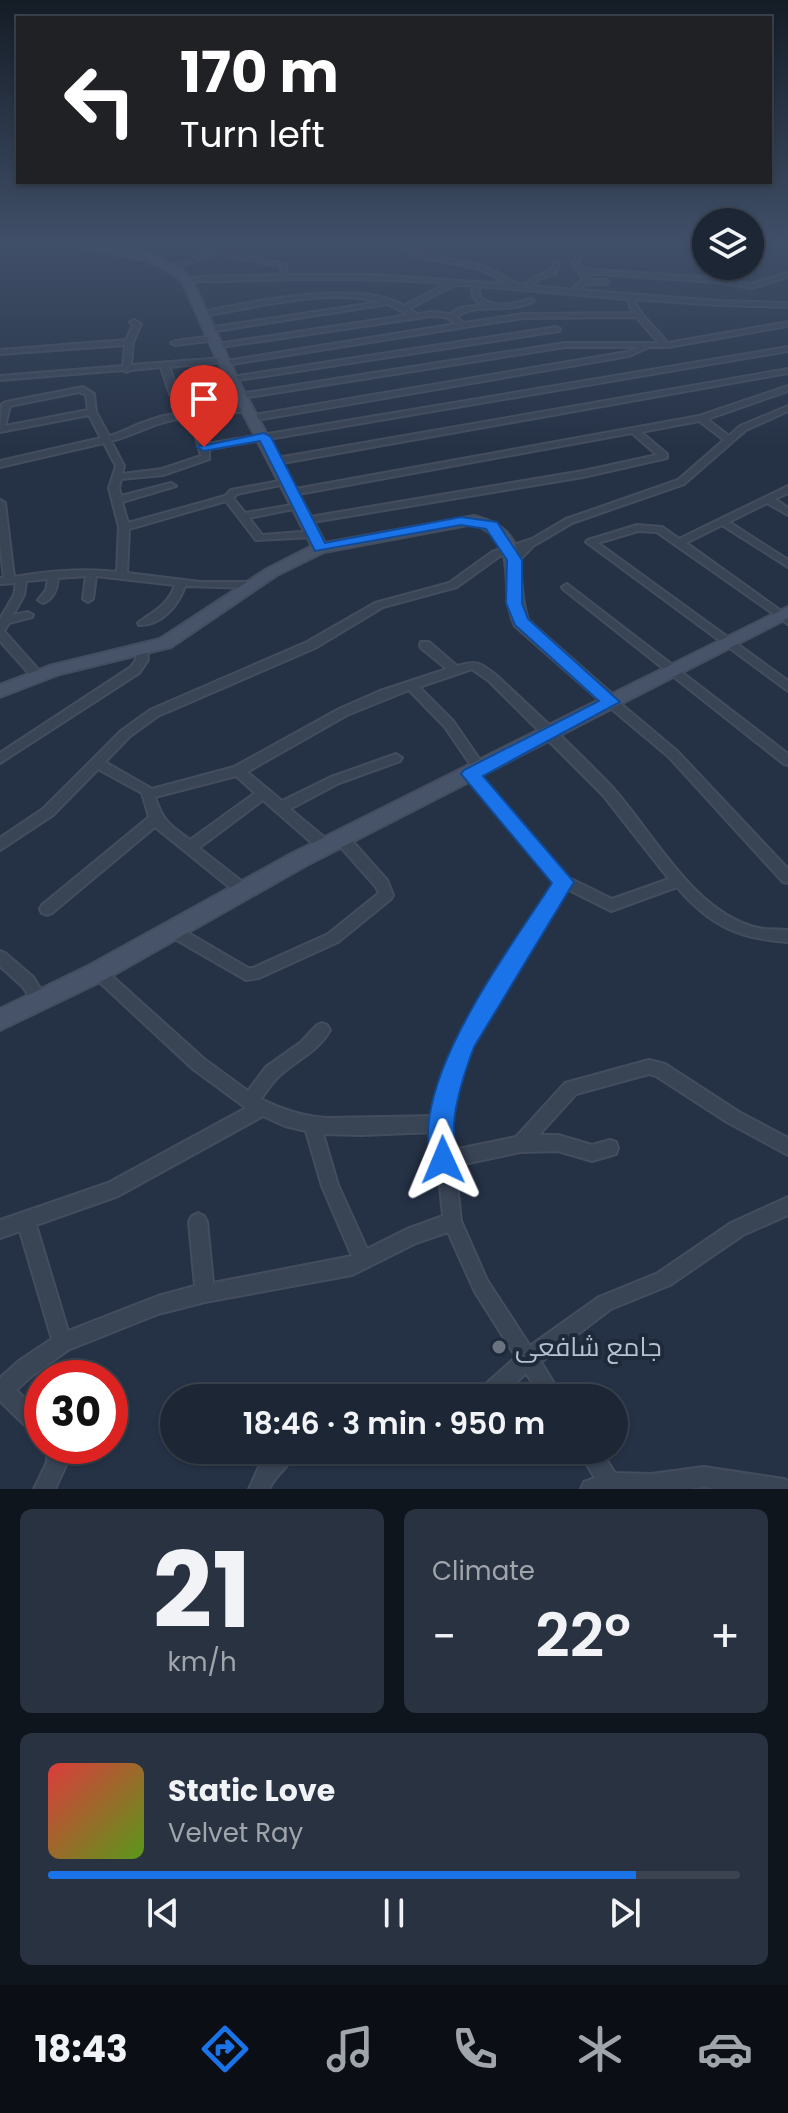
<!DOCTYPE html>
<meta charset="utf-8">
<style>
body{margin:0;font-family:Poppins,Cairo,sans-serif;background:#293240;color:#f1f3f6;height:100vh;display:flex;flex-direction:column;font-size:30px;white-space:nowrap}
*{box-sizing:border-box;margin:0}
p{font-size:26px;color:#a0a5ac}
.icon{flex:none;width:44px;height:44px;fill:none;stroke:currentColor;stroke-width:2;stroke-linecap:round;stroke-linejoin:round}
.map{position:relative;height:1489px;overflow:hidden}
.drawer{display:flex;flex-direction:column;gap:20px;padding:20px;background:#0f151d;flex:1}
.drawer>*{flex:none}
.banner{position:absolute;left:16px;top:16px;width:756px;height:168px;border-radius:0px;box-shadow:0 2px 6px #0004,0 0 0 2px #3a434f;background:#202124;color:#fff;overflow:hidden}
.controls{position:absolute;left:692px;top:208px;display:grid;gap:16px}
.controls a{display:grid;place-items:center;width:72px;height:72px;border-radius:50%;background:#1c2634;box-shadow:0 2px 6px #0004,0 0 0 2px #3a434f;font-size:40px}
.speed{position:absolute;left:24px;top:1360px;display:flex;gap:16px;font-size:40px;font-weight:700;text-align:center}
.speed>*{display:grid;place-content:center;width:104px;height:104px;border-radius:50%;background:#1c2634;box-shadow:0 2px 6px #0004,0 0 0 2px #3a434f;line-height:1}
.speed .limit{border:12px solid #d22;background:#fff;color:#111}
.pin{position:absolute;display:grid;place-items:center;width:68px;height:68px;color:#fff;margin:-82px -34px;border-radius:50% 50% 50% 0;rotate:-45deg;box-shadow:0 0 8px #0007}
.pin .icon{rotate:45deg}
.me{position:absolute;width:88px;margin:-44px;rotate:359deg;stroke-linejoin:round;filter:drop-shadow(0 0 6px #0008)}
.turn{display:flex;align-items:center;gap:28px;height:168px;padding:0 32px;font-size:36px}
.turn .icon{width:104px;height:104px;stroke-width:2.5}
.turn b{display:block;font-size:56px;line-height:68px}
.big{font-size:60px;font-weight:600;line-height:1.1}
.drawer .widget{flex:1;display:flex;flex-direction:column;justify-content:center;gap:12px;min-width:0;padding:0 28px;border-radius:12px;background:#293240}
.drawer .dial{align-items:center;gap:0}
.dial b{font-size:104px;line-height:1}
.song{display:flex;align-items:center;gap:24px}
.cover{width:96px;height:96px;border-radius:12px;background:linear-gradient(135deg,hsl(0 70% 55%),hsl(90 70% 35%))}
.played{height:8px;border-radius:4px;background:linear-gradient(90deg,#1a73e8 85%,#3a434f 85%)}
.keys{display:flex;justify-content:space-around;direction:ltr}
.heat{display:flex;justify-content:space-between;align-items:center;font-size:44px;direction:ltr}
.drawer .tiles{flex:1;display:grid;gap:20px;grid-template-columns:1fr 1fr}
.widget:last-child{grid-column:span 2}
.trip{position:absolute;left:160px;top:1384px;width:468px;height:80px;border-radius:40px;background:#1c2634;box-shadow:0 2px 6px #0004,0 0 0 2px #3a434f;font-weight:600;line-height:80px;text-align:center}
.menu{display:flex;height:128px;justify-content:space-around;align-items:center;background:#0b0f15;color:#a0a5ac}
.menu .icon{width:56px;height:56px}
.menu .current{color:#1a73e8}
.menu b{font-size:36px;color:#f1f3f6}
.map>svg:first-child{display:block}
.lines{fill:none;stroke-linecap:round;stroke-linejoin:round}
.street-casing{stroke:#434d5e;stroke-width:4}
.secondary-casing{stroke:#434d5e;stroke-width:4}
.street{fill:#394455;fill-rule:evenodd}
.secondary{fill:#475368;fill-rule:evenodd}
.route{fill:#1a73e8;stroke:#114b97;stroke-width:2}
.worship-dot{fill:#6b7280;stroke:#1e293a;stroke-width:3}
.labels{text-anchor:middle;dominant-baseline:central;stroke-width:8;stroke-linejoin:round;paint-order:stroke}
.near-poi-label{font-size:26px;fill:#b7c0ce;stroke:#1e293a;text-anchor:start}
</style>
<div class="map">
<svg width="788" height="1489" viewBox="0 0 788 1489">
<rect width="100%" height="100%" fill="#253246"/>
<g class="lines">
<!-- street casing -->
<g class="street-casing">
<path id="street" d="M391,240H398C424,261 456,257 486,267C502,272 508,284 525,285L535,277L551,271L555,262H559L556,273L539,279L532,286L571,290L583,279L572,262L579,255L582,257L578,262L583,269L716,278L751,284L788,273V277L751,288L716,282L586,273L590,280H606L609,282L606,284H585L578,290L719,301L788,303V307L719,305L634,299C639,317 657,327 667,343L788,322V326L668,347H649L629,356L251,421L248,420V416L627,352L638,347H565L242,398H239V394L565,343H659L636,317L523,318L226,365L223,362L169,367L178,391L234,382L238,384L234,386L181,395L191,412L247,407L251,409L247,411L194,417L207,444L788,347V351L209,449V459L163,475L121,479L119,488L121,496L171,483L176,486L122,502L128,523L225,496L231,490L290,479V483L237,494L233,498L245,513L303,503V507L249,518L262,535L314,531L319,534L314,537L256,540L226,501L129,529L127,573L200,582H254L259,585L254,588L185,586C178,606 161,626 139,625L138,623C154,611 168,606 175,585L96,576L93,599L88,602L83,599L86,576L58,578C57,589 54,599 43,603L38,600L46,590L48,579L26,581L24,595L13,615L28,612L33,615L32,617L9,623L4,631L44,676L42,679H34L0,641V619L14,595L16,583L0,584V578H4L0,544V500L5,503L14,577C47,571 83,568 117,572L119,527L109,488L116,466L104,443L0,467V461L101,438L89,415L0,432L2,404L6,402L83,387L94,394L96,412L109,436C122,433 132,426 145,422C157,417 170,414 183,413L170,394L161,367L131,370L127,372L123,370L0,380V376L123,366L125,345L0,354V350L126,340L133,325L130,322L134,320L141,324L133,342L131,365L223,358L226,361L456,324L446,317L432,316L214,348V344H217L409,315L388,304L210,332L206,330L207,328L381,302C327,288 258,307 204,316H201V312C251,302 360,279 404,306L447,283C375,278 303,278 230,281C216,282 201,280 187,282L184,280L199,277L281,275V266L225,256V254L227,253L286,264L287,275H374L504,284C473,254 424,271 391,240ZM457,285H471L473,297L481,305L459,308L451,314L432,312L417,314L409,309L442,291ZM478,286L627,299L633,313L523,314L464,323L456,317C479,301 509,315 534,301L530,299C513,304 494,309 480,297ZM79,392L86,395L88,410L5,426L10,406ZM186,418L195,433L201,456L162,469L122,474L124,466L111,441C139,434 155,421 186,418Z
M201,248H205L216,253L175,269H171V267L207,253L201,250Z
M556,327L560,329L559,331L232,381L228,379L232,377Z
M214,336H217V340L175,345L171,343L175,341Z
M788,369V373L277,464L273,461L277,458Z
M788,386V391L707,419L729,436L740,426L788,406V411L746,430L684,484L572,523L533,546L518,562L514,563L509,560L519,550L500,556L457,587L383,607L315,648L158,716L129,737L105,762L152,789L234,767L339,709L380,691L447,669L421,648L420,645L421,642H429L457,666C477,660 481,663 497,676C535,712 575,748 611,786C653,832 693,913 758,928C767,930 778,929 788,930V942C739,939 709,925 677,887L611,911L567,889L471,1046L460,1073L450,1124L453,1150L516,1137L565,1083L649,1060L665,1064L739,1112L788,1138V1155L727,1122L656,1076L649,1074L576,1094L539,1135H558L592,1145L610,1140L616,1142L618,1148L616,1154L592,1161L558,1151L520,1152L455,1166L461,1221L487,1280L530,1346L599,1297L658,1273L731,1223L788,1197V1215L743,1235L670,1285L611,1309L541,1362L563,1398H542L526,1373L499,1398H475L478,1391L516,1357L475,1292L448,1232L416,1243L352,1275L205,1302L158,1314L68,1350L33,1375L16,1390L42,1415V1438L35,1435L0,1401V1378L19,1361L52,1339L20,1231L0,1238V1220L108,1183L246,1108L193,1069L93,976L91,972L93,968L98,966L103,968L204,1059L248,1091L266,1067L300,1043L317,1025L322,1023L327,1025L330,1030C318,1052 294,1061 277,1078C271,1084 266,1092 261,1099C283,1110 304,1117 329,1118L435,1116L444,1073L460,1037L556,883L467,777L465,774L467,771H475L445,727L409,690L347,715L247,772L282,801L331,777L396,754L402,758L400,761L339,783L290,809L330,842L332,846L330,850L325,851L320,850L263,800L199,848L249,887L251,891L249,895L244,897L239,895L155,827L52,913L47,915L42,913L40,909L42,905L149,817L142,793L98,769L53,815L0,850V838L43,809L121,731L150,710L307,642L375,603L449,583L492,552L532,539L566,519L678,480L724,440L699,421L641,432L667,454V458L583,477L307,523L304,522V518L583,471L657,455L632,433L293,495L288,492L290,490L699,416ZM472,669L489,681L603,795L669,879L612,899L569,878L477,773L484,772L486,769L484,766L453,721L419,687ZM236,776L255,793L190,840C170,825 163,822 155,797ZM263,1116L285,1126L306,1131L322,1186L352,1256L213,1283L207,1222L204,1216L198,1213L192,1216L189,1222L195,1286L158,1296L68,1331L36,1225L118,1196ZM435,1132L437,1155L435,1160L438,1166L443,1216L407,1229L367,1249L338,1185L323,1134L361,1135Z
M788,486V493L775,499L788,508V515L767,503L729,522L788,560V567L722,525L686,543L788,616V624L657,532L638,531L598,543L788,681V691L586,542L588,540L637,525L662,527L679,539Z
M567,584L788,754V765L784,764L563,589L562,587Z
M142,646L147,650L148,660L139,673L0,763V753L131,667L136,660L137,650Z
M611,698L615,699L677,751L788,869V883L783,882L669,757L607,705L605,702Z
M342,834L347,835L387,880L393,895L391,899L338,942L259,978L246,980L168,935L166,931L168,927L173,925L178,927L248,968H253L328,934L379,893L376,887L337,843L335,839L337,835Z
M0,951L5,953L33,977L48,1001L46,1006L41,1008L36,1006L23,987L0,966Z
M47,1446H67V1463L55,1489H34L47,1462Z
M274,1450H297C291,1465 276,1474 269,1489H249L259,1467Z
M578,1450H600L615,1473L651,1474L704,1467L784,1479L788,1481V1489H717L704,1487L689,1489H581L584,1482L595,1478Z"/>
</g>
<!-- secondary casing -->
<g class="secondary-casing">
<path id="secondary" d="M68,240C106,238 162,253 191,278L240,384L325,543L474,516C537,532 512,573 528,620L612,694L788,607V618L305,866L106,979L0,1030V1009L90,965L291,854L599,700L515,626C496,588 524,541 473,524L324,552L277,575L171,647L60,674L0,697V685L49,666L160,639L267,569L312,546L228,384L182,281C144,247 104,261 68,240Z"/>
</g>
<!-- street -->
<use href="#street" class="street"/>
<!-- secondary -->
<use href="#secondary" class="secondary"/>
</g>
<!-- sky -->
<linearGradient id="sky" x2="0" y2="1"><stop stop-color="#141c26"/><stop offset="0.54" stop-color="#404f68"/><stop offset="1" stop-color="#404f68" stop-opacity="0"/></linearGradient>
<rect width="788" height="448" fill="url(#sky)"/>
<!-- route -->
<path class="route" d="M264,433L271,437L325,543L461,517L497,522L522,560V603L528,619L620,702L483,776L574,882L474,1047C465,1071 456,1097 454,1123C453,1139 458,1154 452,1169L443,1172L434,1169C401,1090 511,948 552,883L461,774L464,770L599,701L515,625L506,603L507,560L486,529L461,525L315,551L260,441L204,451L197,447Z"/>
<!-- markers -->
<circle class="worship-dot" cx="499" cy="1347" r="8"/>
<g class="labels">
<!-- near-poi labels -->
<g class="near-poi-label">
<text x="515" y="1347">جامع شافعی</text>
</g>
</g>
</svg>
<div class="controls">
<a><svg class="icon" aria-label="layers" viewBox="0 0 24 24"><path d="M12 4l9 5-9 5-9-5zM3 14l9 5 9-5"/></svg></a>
</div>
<div class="speed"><div class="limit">30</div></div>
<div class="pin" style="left:204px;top:447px;background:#d93025"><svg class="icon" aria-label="arrive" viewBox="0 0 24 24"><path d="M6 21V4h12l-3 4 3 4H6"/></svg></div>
<svg class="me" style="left:443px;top:1160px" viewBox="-20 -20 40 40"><path d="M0-17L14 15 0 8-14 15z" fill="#1a73e8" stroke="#fff" stroke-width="4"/></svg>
<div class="trip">18:46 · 3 min · 950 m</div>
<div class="banner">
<div class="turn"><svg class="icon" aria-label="left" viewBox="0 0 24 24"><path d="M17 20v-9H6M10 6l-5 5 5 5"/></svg><div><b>170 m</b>Turn left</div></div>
</div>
</div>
<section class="drawer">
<div class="tiles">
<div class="widget dial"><b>21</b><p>km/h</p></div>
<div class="widget"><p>Climate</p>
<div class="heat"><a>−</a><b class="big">22°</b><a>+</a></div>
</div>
<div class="widget">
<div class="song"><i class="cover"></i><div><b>Static Love</b><p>Velvet Ray</p></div></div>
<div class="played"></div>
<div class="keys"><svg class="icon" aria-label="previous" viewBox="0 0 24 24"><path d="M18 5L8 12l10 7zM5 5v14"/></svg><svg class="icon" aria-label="pause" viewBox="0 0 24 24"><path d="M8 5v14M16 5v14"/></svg><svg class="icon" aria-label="next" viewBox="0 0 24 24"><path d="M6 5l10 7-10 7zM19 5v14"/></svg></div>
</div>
</div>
</section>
<nav class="menu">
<b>18:43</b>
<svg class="icon current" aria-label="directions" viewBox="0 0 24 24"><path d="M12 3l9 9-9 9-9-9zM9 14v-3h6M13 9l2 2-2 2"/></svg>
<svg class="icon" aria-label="music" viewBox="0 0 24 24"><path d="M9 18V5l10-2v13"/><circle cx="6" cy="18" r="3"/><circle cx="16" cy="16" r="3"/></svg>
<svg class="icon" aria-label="phone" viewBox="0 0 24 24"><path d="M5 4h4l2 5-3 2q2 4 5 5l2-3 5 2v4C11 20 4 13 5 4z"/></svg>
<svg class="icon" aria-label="climate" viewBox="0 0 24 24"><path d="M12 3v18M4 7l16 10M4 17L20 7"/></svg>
<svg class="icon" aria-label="car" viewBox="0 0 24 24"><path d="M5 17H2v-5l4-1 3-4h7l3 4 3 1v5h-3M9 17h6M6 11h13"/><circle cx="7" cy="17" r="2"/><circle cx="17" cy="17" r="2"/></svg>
</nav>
